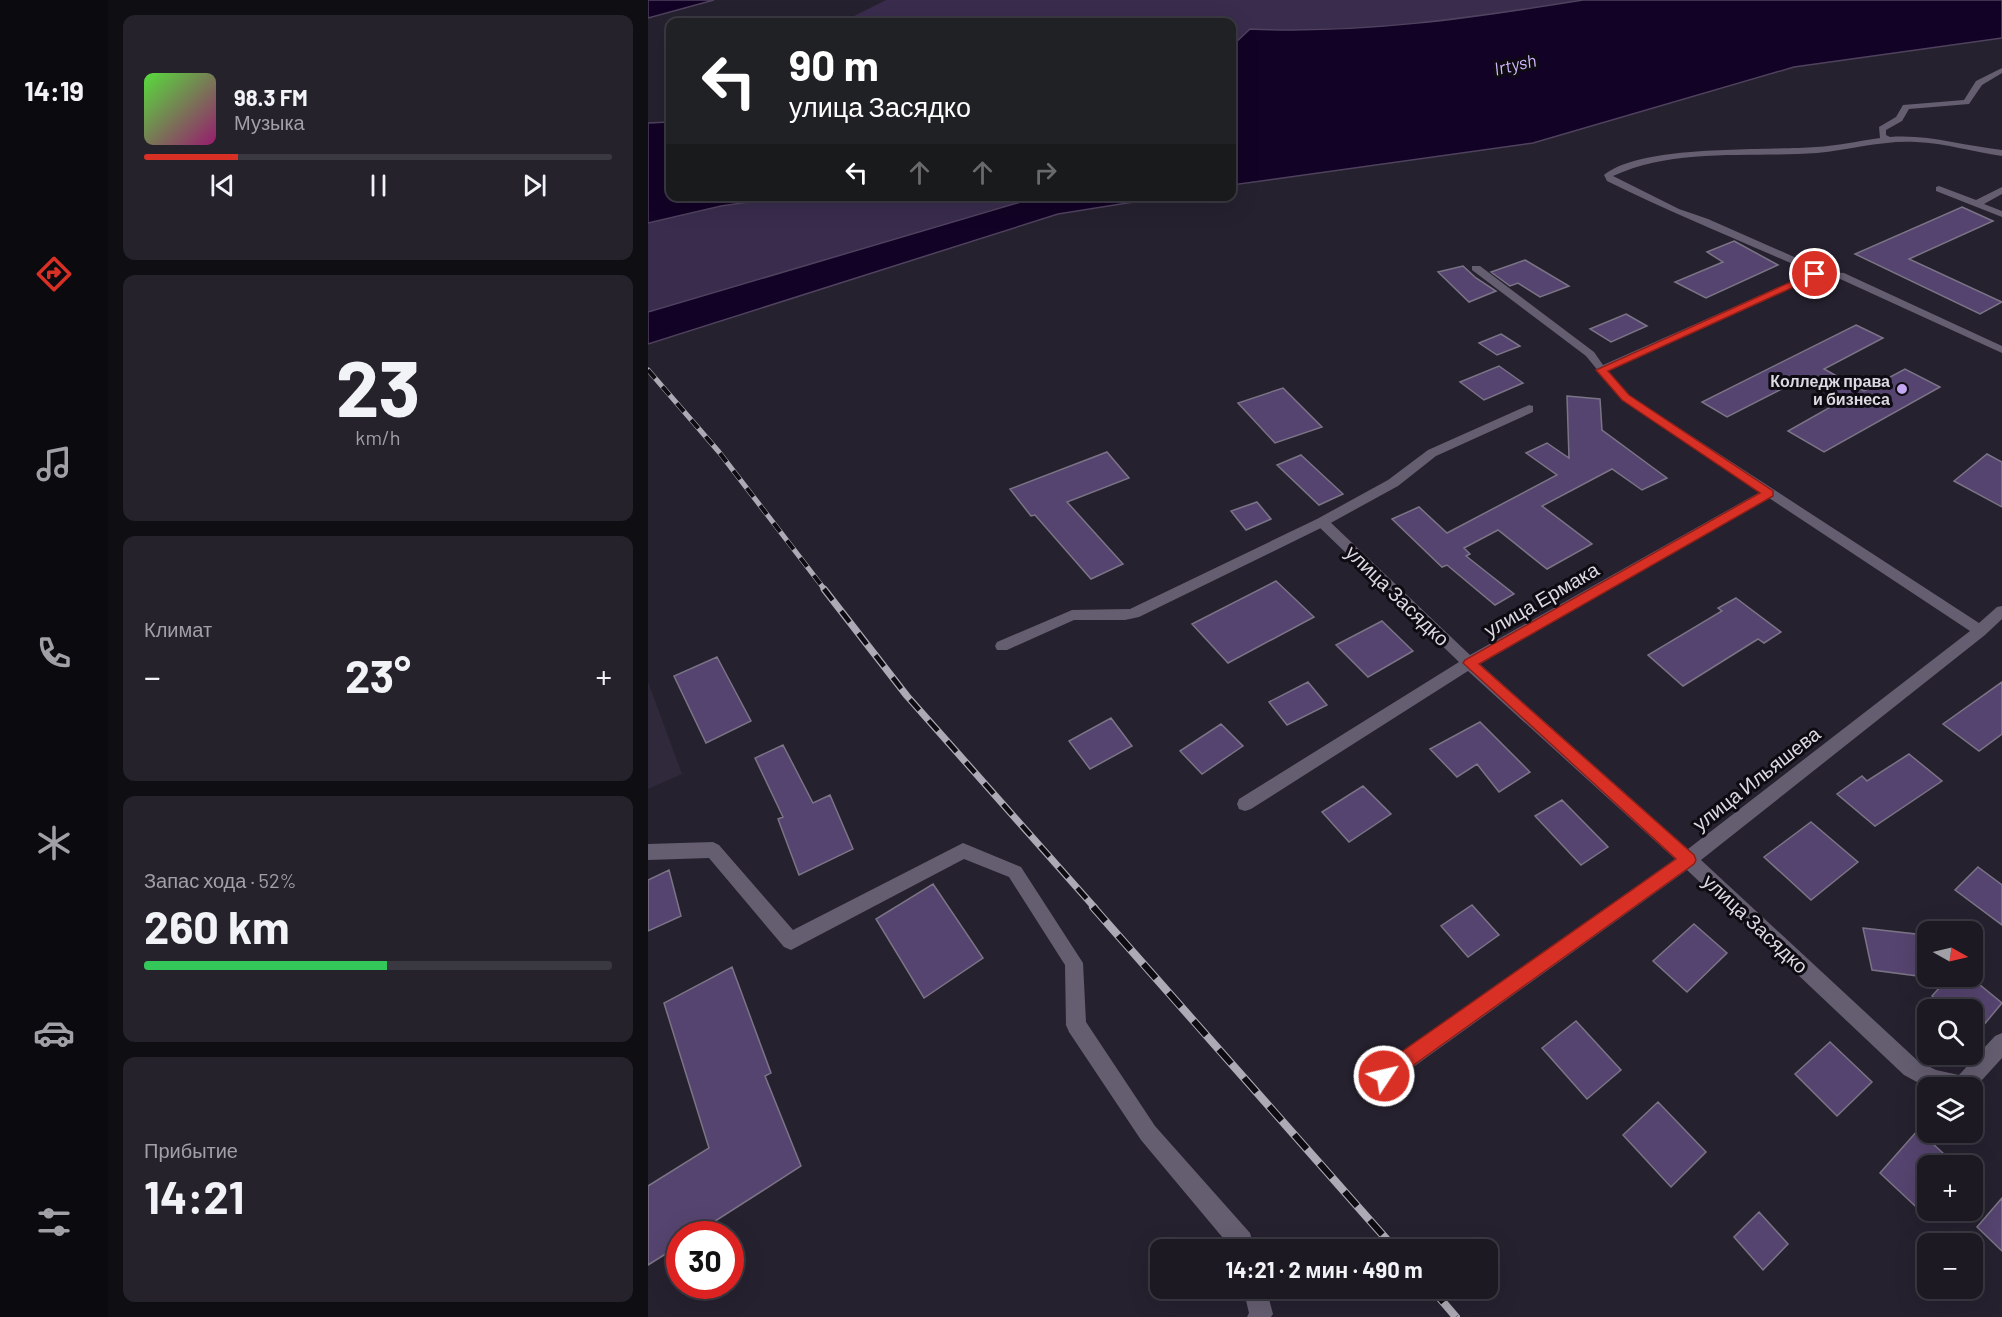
<!DOCTYPE html>
<html lang="ru">
<meta charset="utf-8">
<style>
body{margin:0;font-family:Barlow,sans-serif;background:#25222b;color:#f1f3f6;height:100vh;display:flex;flex-direction:column;font-size:22px;white-space:nowrap}
*{box-sizing:border-box;margin:0}
p{font-size:20px;color:#a0a0a6}
.icon{flex:none;width:33px;height:33px;fill:none;stroke:currentColor;stroke-width:2;stroke-linecap:round;stroke-linejoin:round}
.map{position:relative;flex:1;overflow:hidden}
.panel{display:flex;flex-direction:column;gap:15px;padding:15px;background:#0f0e13;width:540px}
.panel>*{flex:none}
.guide{position:absolute;left:18px;top:18px;width:570px;height:183px;border-radius:12px;box-shadow:0 6px 24px #0002,0 0 0 2px #3a3841;background:#202124;color:#fff;overflow:hidden}
.needle{width:39px;rotate:98deg}
.buttons{position:absolute;left:1269px;top:921px;display:grid;gap:12px}
.buttons a{display:grid;place-items:center;width:66px;height:66px;border-radius:12px;background:#1c1923;box-shadow:0 6px 24px #0002,0 0 0 2px #3a3841;font-size:30px}
.speed{position:absolute;left:18px;top:1221px;display:flex;gap:12px;font-size:30px;font-weight:700;text-align:center}
.speed>*{display:grid;place-content:center;width:78px;height:78px;border-radius:50%;background:#1c1923;box-shadow:0 6px 24px #0002,0 0 0 2px #3a3841;line-height:1}
.speed .limit{border:9px solid #d22;background:#fff;color:#111}
.pin{position:absolute;display:grid;place-items:center;width:51px;height:51px;color:#fff;margin:-26px;border:3px solid #fff;border-radius:50%;box-shadow:0 2px 6px #0007}
.me{position:absolute;width:66px;margin:-33px;rotate:55deg;stroke-linejoin:round;filter:drop-shadow(0 0 4px #0008)}
.turn{display:flex;align-items:center;gap:21px;height:126px;padding:0 24px;font-size:27px}
.turn .icon{width:78px;height:78px;stroke-width:2.5}
.turn b{display:block;font-size:42px;line-height:51px}
.lanes{display:flex;align-items:center;height:57px;padding:0 24px;background:#0003;justify-content:center;gap:30px;direction:ltr}
.lanes .off{opacity:.35}
.big{font-size:45px;font-weight:700;line-height:1.1}
.panel .tile{flex:1;display:flex;flex-direction:column;justify-content:center;gap:9px;min-width:0;padding:0 21px;border-radius:12px;background:#25222b}
.panel .dial{align-items:center;gap:0}
.dial b{font-size:78px;line-height:1}
.song{display:flex;align-items:center;gap:18px}
.cover{width:72px;height:72px;border-radius:9px;background:linear-gradient(135deg,hsl(110 70% 55%),hsl(320 70% 35%))}
.played{height:6px;border-radius:3px;background:linear-gradient(90deg,#d93025 20%,#3a3841 20%)}
.keys{display:flex;justify-content:space-around;direction:ltr}
.heat{display:flex;justify-content:space-between;align-items:center;font-size:33px;direction:ltr}
.charge{height:9px;border-radius:4px;background:linear-gradient(90deg,#34c759 52%,#3a3841 0)}
.trip{position:absolute;left:502px;top:1239px;width:348px;height:60px;border-radius:12px;background:#1c1923;box-shadow:0 6px 24px #0002,0 0 0 2px #3a3841;font-weight:700;line-height:60px;text-align:center}
main{display:flex;flex:1;min-height:0}
.menu{display:flex;flex-direction:column;width:108px;justify-content:space-around;align-items:center;background:#0b0a0e;color:#a0a0a6}
.menu .icon{width:42px;height:42px}
.menu .current{color:#d93025}
.menu b{font-size:27px;color:#f1f3f6}
.map>svg:first-child{display:block}
.built{fill:#30293c}
.green{fill:#392c4d}
.water{fill:#120225;stroke:#4f425e;stroke-width:1.5}
.building{fill:#55446f;stroke:#7b7486;stroke-width:1.5}
.lines{fill:none;stroke-linecap:round;stroke-linejoin:round}
.lane{fill:#655e71;fill-rule:evenodd}
.street{fill:#655e71;fill-rule:evenodd}
.rail-far2-casing{stroke:#aeaab5;stroke-width:5}
.rail-far1-casing{stroke:#aeaab5;stroke-width:7}
.rail-casing{stroke:#aeaab5;stroke-width:8}
.rail-far2{stroke:#0e0c12;stroke-width:4;stroke-dasharray:11;stroke-linecap:butt}
.rail-far1{stroke:#0e0c12;stroke-width:4.5;stroke-dasharray:14;stroke-linecap:butt}
.rail{stroke:#0e0c12;stroke-width:6;stroke-dasharray:19;stroke-linecap:butt}
.route{fill:#d93025;stroke:#8d1f18;stroke-width:1.5}
.poi-dot{fill:#c4a7f1;stroke:#0e0c12;stroke-width:2}
.labels{text-anchor:middle;dominant-baseline:central;stroke-width:6;stroke-linejoin:round;paint-order:stroke}
.far-poi-label{font-size:16px;font-weight:bold;fill:#ddd9e3;stroke:#0e0c12;text-anchor:end}
.far-water-label{font-size:18px;font-style:italic;fill:#d2b7fe;stroke:#0e0c12}
.street-label{font-size:20px;fill:#ddd9e3;stroke:#0e0c12}
</style>
<main>
<nav class="menu">
<b>14:19</b>
<svg class="icon current" aria-label="directions" viewBox="0 0 24 24"><path d="M12 3l9 9-9 9-9-9zM9 14v-3h6M13 9l2 2-2 2"/></svg>
<svg class="icon" aria-label="music" viewBox="0 0 24 24"><path d="M9 18V5l10-2v13"/><circle cx="6" cy="18" r="3"/><circle cx="16" cy="16" r="3"/></svg>
<svg class="icon" aria-label="phone" viewBox="0 0 24 24"><path d="M5 4h4l2 5-3 2q2 4 5 5l2-3 5 2v4C11 20 4 13 5 4z"/></svg>
<svg class="icon" aria-label="climate" viewBox="0 0 24 24"><path d="M12 3v18M4 7l16 10M4 17L20 7"/></svg>
<svg class="icon" aria-label="car" viewBox="0 0 24 24"><path d="M5 17H2v-5l4-1 3-4h7l3 4 3 1v5h-3M9 17h6M6 11h13"/><circle cx="7" cy="17" r="2"/><circle cx="17" cy="17" r="2"/></svg>
<svg class="icon" aria-label="filters" viewBox="0 0 24 24"><path d="M4 7h16M4 17h16"/><circle cx="9" cy="7" r="2"/><circle cx="15" cy="17" r="2"/></svg>
</nav>
<section class="panel">
<div class="tile">
<div class="song"><i class="cover"></i><div><b>98.3 FM</b><p>Музыка</p></div></div>
<div class="played"></div>
<div class="keys"><svg class="icon" aria-label="previous" viewBox="0 0 24 24"><path d="M18 5L8 12l10 7zM5 5v14"/></svg><svg class="icon" aria-label="pause" viewBox="0 0 24 24"><path d="M8 5v14M16 5v14"/></svg><svg class="icon" aria-label="next" viewBox="0 0 24 24"><path d="M6 5l10 7-10 7zM19 5v14"/></svg></div>
</div>
<div class="tile dial"><b>23</b><p>km/h</p></div>
<div class="tile"><p>Климат</p>
<div class="heat"><a>−</a><b class="big">23°</b><a>+</a></div>
</div>
<div class="tile"><p>Запас хода · 52%</p><b class="big">260 km</b><div class="charge"></div></div>
<div class="tile"><p>Прибытие</p><b class="big">14:21</b></div>
</section>
<div class="map">
<svg width="1354" height="1317" viewBox="0 0 1354 1317">
<rect width="100%" height="100%" fill="#26212f"/>
<!-- built -->
<path class="built" d="M0,682L34,774L0,789Z"/>
<!-- green -->
<path class="green" d="M238,0H935L785,22L699,30L602,29L584,46V22H194Z
M135,196L393,197L0,312V223L73,206Z"/>
<!-- water -->
<path class="water" d="M0,0H66L0,18Z
M935,0H1354V38L1146,67L885,143L584,185V46L602,29C716,34 823,18 935,0Z
M22,122V196L135,197L73,206L0,223V123Z
M393,196L517,197L410,214L0,344V312Z"/>
<!-- building -->
<path class="building" d="M1314,207L1345,221L1261,259L1354,302L1332,314L1207,254Z
M1086,241L1130,265L1058,298L1027,282L1075,262L1059,252Z
M877,260L921,286L892,297L870,283L862,286L843,272Z
M815,266L828,278L848,291L821,302L790,272Z
M978,314L999,326L963,342L942,329Z
M1208,325L1235,338L1176,369L1216,391L1257,369L1292,387L1176,452L1140,431L1195,400L1155,378L1079,417L1054,402Z
M853,334L872,346L849,355L831,343Z
M851,366L875,383L836,400L812,382Z
M635,388L674,427L627,443L590,403Z
M919,396L952,399L954,430L1019,478L994,490L964,469L894,506L944,544L899,569L850,530L816,548L822,554L818,556L866,594L847,605L799,565L794,567L744,519L771,507L799,533L909,475L878,453L899,443L921,458Z
M459,452L481,478L419,502L475,564L443,579L387,515L383,516L362,489Z
M1339,454L1354,462V507L1306,481Z
M653,455L695,494L671,505L629,465Z
M609,502L623,519L598,530L583,511Z
M628,581L666,617L580,663L544,624Z
M1088,598L1133,632L1116,643L1110,639L1035,686L1000,655L1074,611L1070,608Z
M734,621L765,651L720,677L688,645Z
M69,657L103,721L58,743L26,676Z
M660,682L679,705L639,725L621,702Z
M1354,682V734L1331,751L1295,724Z
M463,718L484,746L442,769L421,741Z
M832,722L882,772L851,792L829,764L809,777L782,749Z
M573,724L595,746L554,774L532,751Z
M135,745L165,803L182,795L205,849L151,875L130,819L135,817L107,758Z
M1261,754L1294,781L1227,826L1189,794L1214,776L1219,781Z
M715,786L743,814L701,842L674,812Z
M914,800L960,847L933,865L887,816Z
M1163,822L1210,862L1163,900L1116,857Z
M1330,867L1354,885V925L1307,890Z
M21,870L33,916L0,931V880Z
M285,884L335,958L276,998L228,919Z
M824,905L851,935L820,957L793,926Z
M1046,924L1079,953L1039,992L1005,961Z
M1215,928L1268,934L1278,977L1224,970Z
M84,967L123,1073L117,1076L153,1166L47,1234H32V1245L0,1265V1186L61,1148L16,1003Z
M1302,976H1321L1354,1003L1324,1039V1010H1300L1284,996Z
M928,1021L973,1070L939,1099L894,1048Z
M1182,1042L1224,1082L1189,1116L1147,1074Z
M1010,1102L1058,1152L1023,1187L975,1135Z
M1270,1130L1309,1166H1280V1218L1232,1173Z
M1354,1198V1251L1329,1227Z
M1111,1212L1140,1244L1115,1270L1086,1237Z"/>
<g class="lines">
<!-- lane -->
<path class="lane" d="M1354,68V73L1334,85L1321,104L1261,109L1254,121L1238,130V135L1242,137C1280,134 1316,146 1354,150V156C1325,152 1297,143 1268,142C1235,140 1202,150 1169,153C1101,158 1028,147 965,176L1031,209L1060,219L1178,271V275H1170C1100,244 1028,215 959,181L956,175C993,144 1117,151 1168,147C1189,146 1210,141 1232,138L1231,127L1248,117L1255,105L1316,100L1328,81Z
M881,405L885,406V412L788,456L750,486L679,525L491,617L477,620H426L359,650H349L347,646L349,642L424,610L482,609L669,519L740,480L780,450Z"/>
<!-- street -->
<path class="street" d="M1291,186L1328,200L1354,187V194L1336,204L1354,211V217L1288,191V187Z
M824,266H832L946,352L955,365L1167,271L1196,273L1354,346V353L1190,278L1168,277L960,371L982,396L1331,623L1349,607L1354,606V619L1337,635L1053,860L1270,1061L1288,1070L1311,1075L1347,1036L1354,1033V1058L1324,1091V1088H1280L1256,1075L1039,870L743,1083L736,1086L729,1083L726,1076L729,1069L1027,859L820,671L603,809L597,811L591,809L589,804L591,799L811,662L669,525L667,522L669,519H679L822,655L1112,492L974,400L938,356L824,270ZM1121,498L1322,631L1040,849L832,664Z
M65,842L71,845L145,930L315,843L373,867L435,963L438,1022L507,1126L602,1233L607,1250H585L493,1140L421,1032L418,1025L417,965L361,877L316,859L143,950L136,947L61,858L0,860V844Z
M595,1288H618L625,1314L623,1317H599L601,1313Z"/>
<!-- rail-far2 casing -->
<g class="rail-far2-casing">
<path id="rail-far2" d="M0,370L71,452L177,590"/>
</g>
<!-- rail-far1 casing -->
<g class="rail-far1-casing">
<path id="rail-far1" d="M176,589L259,696L447,908"/>
</g>
<!-- rail casing -->
<g class="rail-casing">
<path id="rail" d="M445,907L748,1250
M783,1288L808,1317"/>
</g>
<!-- rail-far2 -->
<use href="#rail-far2" class="rail-far2"/>
<!-- rail-far1 -->
<use href="#rail-far1" class="rail-far1"/>
<!-- rail -->
<use href="#rail" class="rail"/>
</g>
<!-- route -->
<path class="route" d="M1167,271L1171,274L1170,276L960,371L981,395L1125,491V496L831,664L1046,855L1048,860L1046,864L742,1082L736,1085L729,1082L726,1076L729,1069L1028,859L815,663L817,660L1112,493L974,400L948,370Z"/>
<!-- markers -->
<circle class="poi-dot" cx="1254" cy="389" r="6"/>
<g class="labels">
<!-- far-poi labels -->
<g class="far-poi-label">
<text x="1242" y="380">Колледж права<tspan x="1242" dy="18">и бизнеса</tspan></text>
</g>
<!-- far-water labels -->
<g class="far-water-label">
<text transform="translate(867 64) rotate(-13)">Irtysh</text>
</g>
<!-- street labels -->
<g class="street-label">
<text transform="translate(750 595) rotate(44)">улица Засядко</text>
<text transform="translate(893 599) rotate(-30)">улица Ермака</text>
<text transform="translate(1108 778) rotate(-38)">улица Ильяшева</text>
<text transform="translate(1108 923) rotate(43)">улица Засядко</text>
</g>
</g>
</svg>
<div class="buttons">
<a><svg class="needle" viewBox="-14 -14 28 28"><path d="M0-13l5 13h-10z" fill="#e53935"/><path d="M0 13l5-13h-10z" fill="#a0a0a6"/></svg></a>
<a><svg class="icon" aria-label="search" viewBox="0 0 24 24"><circle cx="10" cy="10" r="6"/><path d="M15 15l6 6"/></svg></a>
<a><svg class="icon" aria-label="layers" viewBox="0 0 24 24"><path d="M12 4l9 5-9 5-9-5zM3 14l9 5 9-5"/></svg></a>
<a>+</a>
<a>−</a>
</div>
<div class="speed"><div class="limit">30</div></div>
<div class="pin" style="left:1167px;top:274px;background:#d93025"><svg class="icon" aria-label="arrive" viewBox="0 0 24 24"><path d="M6 21V4h12l-3 4 3 4H6"/></svg></div>
<svg class="me" style="left:736px;top:1076px" viewBox="-20 -20 40 40"><circle r="17" fill="#d93025" stroke="#fff" stroke-width="3"/><path d="M0-11L8 9 0 5-8 9z" fill="#fff"/></svg>
<div class="trip">14:21 · 2 мин · 490 m</div>
<div class="guide">
<div class="turn"><svg class="icon" aria-label="left" viewBox="0 0 24 24"><path d="M17 20v-9H6M10 6l-5 5 5 5"/></svg><div><b>90 m</b>улица Засядко</div></div>
<div class="lanes"><svg class="icon" aria-label="left" viewBox="0 0 24 24"><path d="M17 20v-9H6M10 6l-5 5 5 5"/></svg><svg class="icon off" aria-label="ahead" viewBox="0 0 24 24"><path d="M12 20V5M6 11l6-6 6 6"/></svg><svg class="icon off" aria-label="ahead" viewBox="0 0 24 24"><path d="M12 20V5M6 11l6-6 6 6"/></svg><svg class="icon off" aria-label="right" viewBox="0 0 24 24"><path d="M7 20v-9h11M14 6l5 5-5 5"/></svg></div>
</div>
</div>
</main>
